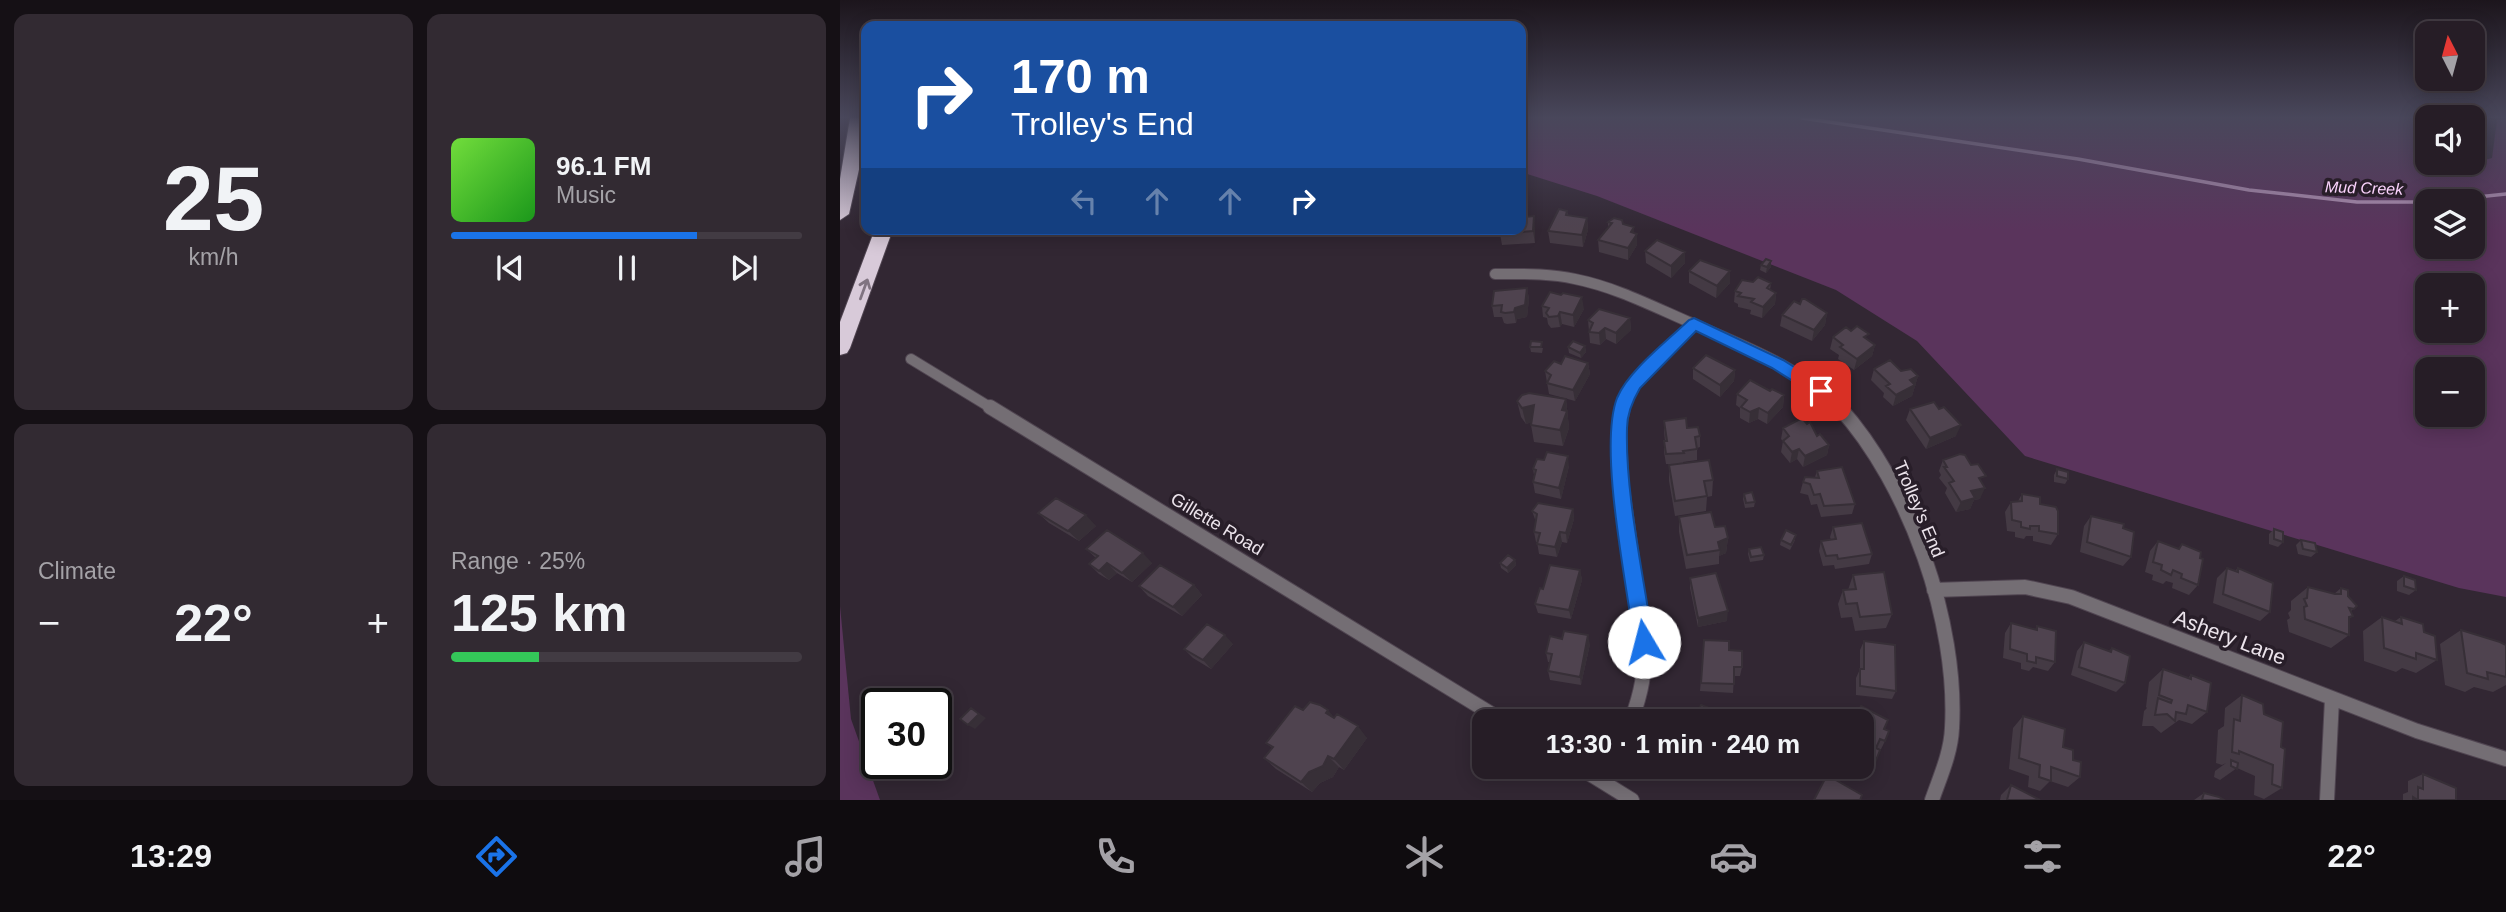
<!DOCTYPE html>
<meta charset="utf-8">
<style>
body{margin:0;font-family:Arial,sans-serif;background:#322a32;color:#f1f3f6;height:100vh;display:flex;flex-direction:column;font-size:26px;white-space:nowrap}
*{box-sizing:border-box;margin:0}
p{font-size:23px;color:#a4a2a7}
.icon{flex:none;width:38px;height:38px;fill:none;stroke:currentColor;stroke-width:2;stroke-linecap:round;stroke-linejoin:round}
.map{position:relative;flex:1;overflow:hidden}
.panel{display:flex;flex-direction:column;gap:14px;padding:14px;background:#151015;width:840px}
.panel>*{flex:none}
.guide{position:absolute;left:21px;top:21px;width:665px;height:214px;border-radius:14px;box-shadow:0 4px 18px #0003,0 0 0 2px #423b43;background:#1a4fa0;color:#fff;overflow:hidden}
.needle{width:46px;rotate:354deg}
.buttons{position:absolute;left:1575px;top:21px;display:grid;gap:14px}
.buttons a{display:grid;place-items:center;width:70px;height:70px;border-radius:14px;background:#261d26;box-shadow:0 4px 18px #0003,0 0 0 2px #423b43;font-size:35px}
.speed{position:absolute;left:21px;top:688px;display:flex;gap:14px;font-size:35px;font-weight:700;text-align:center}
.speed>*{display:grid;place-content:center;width:91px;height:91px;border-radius:50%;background:#261d26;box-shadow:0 4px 18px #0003,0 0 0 2px #423b43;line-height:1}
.speed .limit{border:4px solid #111;border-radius:10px;background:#fff;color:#111}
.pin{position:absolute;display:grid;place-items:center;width:60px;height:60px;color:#fff;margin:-30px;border-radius:14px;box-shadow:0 4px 10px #0006}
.me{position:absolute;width:77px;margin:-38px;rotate:352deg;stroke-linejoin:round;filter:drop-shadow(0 0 5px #0008)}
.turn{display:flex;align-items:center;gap:24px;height:147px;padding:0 35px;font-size:32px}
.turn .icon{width:91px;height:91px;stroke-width:2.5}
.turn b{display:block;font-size:49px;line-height:60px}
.lanes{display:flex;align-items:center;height:66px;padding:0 35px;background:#0003;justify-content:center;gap:35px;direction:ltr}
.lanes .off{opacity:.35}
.big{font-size:52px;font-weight:700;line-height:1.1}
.panel .card{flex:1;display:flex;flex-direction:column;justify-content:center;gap:10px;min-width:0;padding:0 24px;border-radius:14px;background:#322a32}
.panel .dial{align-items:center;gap:0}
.dial b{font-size:91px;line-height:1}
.song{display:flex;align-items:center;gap:21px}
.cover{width:84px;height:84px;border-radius:10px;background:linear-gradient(135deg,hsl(100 70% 55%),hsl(120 70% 35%))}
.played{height:7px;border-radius:4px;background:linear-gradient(90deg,#1a73e8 70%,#423b43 70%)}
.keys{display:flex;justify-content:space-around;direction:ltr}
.heat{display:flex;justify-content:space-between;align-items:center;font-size:38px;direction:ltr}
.charge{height:10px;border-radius:5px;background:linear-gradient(90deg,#34c759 25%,#423b43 0)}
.panel .tiles{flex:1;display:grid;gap:14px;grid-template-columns:repeat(2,1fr)}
.trip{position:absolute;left:632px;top:709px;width:402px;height:70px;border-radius:14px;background:#261d26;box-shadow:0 4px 18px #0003,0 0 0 2px #423b43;font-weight:700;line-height:70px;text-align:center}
.tab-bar{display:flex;height:112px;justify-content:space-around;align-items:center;background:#0f0c0f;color:#a4a2a7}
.tab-bar .icon{width:49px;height:49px}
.tab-bar .active{color:#1a73e8}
.tab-bar b{font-size:32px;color:#f1f3f6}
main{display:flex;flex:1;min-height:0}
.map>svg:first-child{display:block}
.green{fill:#5a345c;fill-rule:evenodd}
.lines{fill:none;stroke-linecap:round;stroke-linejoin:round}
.stream{stroke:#b08fb3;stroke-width:3.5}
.street-far1-casing{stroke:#504551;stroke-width:12}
.street-casing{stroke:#504551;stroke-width:16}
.highway-casing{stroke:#504551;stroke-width:2}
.street-far1{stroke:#746e74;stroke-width:10}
.street{stroke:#746e74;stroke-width:14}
.highway{fill:#d8cad9;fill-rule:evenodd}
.wall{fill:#443a44}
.shaded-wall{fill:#372f37}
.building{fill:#4f434f;stroke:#372f37;stroke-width:2}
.oneway{stroke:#807481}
.route{fill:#1a73e8;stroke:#114b97;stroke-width:2}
.labels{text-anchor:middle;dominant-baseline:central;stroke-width:7;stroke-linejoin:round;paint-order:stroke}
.far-water-label{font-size:16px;font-style:italic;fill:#fbd3fd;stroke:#281e29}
.street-label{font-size:18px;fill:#ece4ec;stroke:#281e29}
.near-street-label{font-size:21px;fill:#ece4ec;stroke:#281e29}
</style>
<main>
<section class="panel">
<div class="tiles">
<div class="card dial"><b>25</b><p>km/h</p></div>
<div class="card">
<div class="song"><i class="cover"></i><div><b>96.1 FM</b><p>Music</p></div></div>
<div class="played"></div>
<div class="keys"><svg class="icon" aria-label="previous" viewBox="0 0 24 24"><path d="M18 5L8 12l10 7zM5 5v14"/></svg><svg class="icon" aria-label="pause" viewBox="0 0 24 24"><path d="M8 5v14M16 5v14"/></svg><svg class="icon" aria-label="next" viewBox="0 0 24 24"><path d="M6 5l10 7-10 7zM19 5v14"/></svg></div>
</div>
<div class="card"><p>Climate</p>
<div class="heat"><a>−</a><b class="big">22°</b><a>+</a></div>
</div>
<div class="card"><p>Range · 25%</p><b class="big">125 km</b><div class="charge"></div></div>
</div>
</section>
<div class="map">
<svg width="1666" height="800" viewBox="0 0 1666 800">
<rect width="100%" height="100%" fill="#322733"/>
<!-- green -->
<path class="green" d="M681,118H1570L1587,133V163H1633L1652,158L1657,120L1666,119V597L1619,588L1185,456L1077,341L996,290L757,196L681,172ZM1587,201H1633V247H1587ZM1587,285H1633V331H1587ZM1587,369H1633V415H1587Z
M0,606L11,719L40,800H0Z"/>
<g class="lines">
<!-- stream -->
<path class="stream" d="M962,118L1238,159L1409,190L1517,202H1587
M1599,201L1666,194"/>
<!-- street-far1 casing -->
<g class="street-far1-casing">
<path id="street-far1" d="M655,274C682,274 708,273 735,279C775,287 812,306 849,322C901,345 961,366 1000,409
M71,359L153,409
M783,409L794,384L854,324"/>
</g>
<!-- street casing -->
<g class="street-casing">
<path id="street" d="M150,407L663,721
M783,407L779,426L781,481L804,642C805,674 802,691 791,721
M999,407C1070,485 1118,623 1112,728C1111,753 1100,777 1092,800
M1094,590L1185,587L1231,597L1577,731L1666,759
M737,766L792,800
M760,780L767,766
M1487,800L1492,699"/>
</g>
<!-- highway casing -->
<g class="highway-casing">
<path id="highway" d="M10,118H26L22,156L9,214L0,220V179Z
M35,229H53L10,348L7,353L0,355V322Z"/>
</g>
<!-- street-far1 -->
<use href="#street-far1" class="street-far1"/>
<!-- street -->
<use href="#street" class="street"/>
<!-- highway -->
<use href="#highway" class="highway"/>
</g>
<!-- wall -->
<path class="wall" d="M727,211L728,215L747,218L748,230L743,247L710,243L708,231Z
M684,217L695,228V243L662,245L660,234Z
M768,222L783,224L794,233L797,245L788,260L759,252L758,240L768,228Z
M805,251L845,252V263L831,278L806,263Z
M921,265L931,267L926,273L920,270Z
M849,271H890V283L876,298L849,283Z
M913,282L931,283L930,290L936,293L935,304L922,318L910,314L911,310L898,307V304L894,302L895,291Z
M687,288L689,299L687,317L677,319L676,323L667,324L664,323L662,317H654L652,306Z
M702,306L744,309L734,327L722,324L720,327L711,328L708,324L707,318L703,317Z
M987,313L985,325L972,341L940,326L942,315Z
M790,318L791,330L776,344L766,339L760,345L750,343L748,320Z
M993,337L1028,340L1035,345L1032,356L1014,370L998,359L999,355L990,349Z
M745,346L746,352L741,358L729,353L728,347Z
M690,347L703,348L702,353L691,352Z
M748,363L750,374L735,401L709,394L705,371Z
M853,368L895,370L894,381L880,397L853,379Z
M1034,369L1061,371L1078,376L1072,396L1053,406L1043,397L1044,393L1031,380Z
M930,391L944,395L943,407L927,424L918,419L909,423L900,418V408L896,405L897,394Z
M726,399L729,428L723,446L694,442L691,425L692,422L686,424L681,417L677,401Z
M1070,409L1116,436L1086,449L1066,420Z
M824,421L847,428L860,436V447L857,448V460L843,462V463L873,480L872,496L867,497L866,511L835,516L829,481V465L839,464H826L824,452V441H825L824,432Z
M943,428L977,436L989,445L987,455L963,467L957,459L950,463L941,452L943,441L941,439Z
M1103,460L1142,483L1140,499L1134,500L1130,509L1116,512L1105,493L1107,488L1099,478L1101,475L1099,471Z
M729,466L721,499L695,493L693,482L694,475L693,469Z
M1217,469L1228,479L1225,484L1214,482V475Z
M977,471L1015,504L1012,514L981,517L977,504L971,505L968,495L960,493L963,482L975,477Z
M904,494L915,502L914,507L905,508L903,499Z
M1182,494L1200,504L1218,534L1211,545L1193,541V536H1186L1184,539L1175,537V532L1167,531L1165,512L1171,502L1178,501Z
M733,509L734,519L727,543L722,542L717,557L699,554L697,542H696L694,532L696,522L692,511Z
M198,513L256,526L239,541L209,523Z
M1251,516L1283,528L1291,557L1283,566L1240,552L1244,526Z
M839,517L875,527L888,538L886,553L879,556V564L846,569L839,532Z
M993,527L1032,554L1029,564L995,569L994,565L983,566L979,551L981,541L991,540L990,537Z
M1434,529L1443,542L1438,547L1429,544V534Z
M941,540H955L950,550L940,545Z
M1461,540L1477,552L1471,557L1458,554L1456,545Z
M1318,541L1338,549L1342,544L1358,585L1349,595L1332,588L1333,583L1326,581L1323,584L1312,580L1313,575L1305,572L1310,551Z
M246,549L312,563L292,582L277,573L269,580L259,574L249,564L256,558Z
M909,549L924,555L923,560L910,562L908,554Z
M675,560L676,565L668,573L661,568L660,563Z
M1387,568L1395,571L1398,568L1430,612L1420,621L1373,603L1377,578Z
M740,570L742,580L731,619L698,613L695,604L703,589Z
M1013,575L1052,614L1046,628L1015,631L1012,617L1001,618L998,604L1003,590H1008Z
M1564,576L1576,590L1569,595L1557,591V581Z
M850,578L887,621L858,627L850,588Z
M354,585L362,595L342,616L308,596L299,586Z
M1468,587L1494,594L1501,588L1517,606L1511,611L1513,616L1509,619V635L1491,648L1449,632L1447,620L1450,618L1448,613L1451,610V601Z
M1542,617L1555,621L1561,617L1584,632L1597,660L1576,673L1562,668L1556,672L1524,661L1523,631Z
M1171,623L1195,630L1197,626L1215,662L1208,671L1193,667L1189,671L1181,669V663L1163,658L1165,633Z
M1621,630L1666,645V685L1653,692L1634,687L1625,692L1605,685L1600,644Z
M722,639L750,644L741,685L710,680L708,671L710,662H708L706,653Z
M864,640L889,650L902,667L900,676H894L893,693L860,691Z
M1024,641L1056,691L1052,699L1016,695V678L1020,669V650Z
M1244,642L1269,651L1272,648L1285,683L1276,692L1231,675L1237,651Z
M393,644L371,669L353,658L344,649Z
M1323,669L1348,678L1351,675L1367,712L1352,724L1339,720L1321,733L1313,726H1302L1304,711L1307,708L1306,707L1309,682Z
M1402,695L1424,714L1441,747L1442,788L1424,799L1414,795L1415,776L1397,768L1380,780L1374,777L1375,771L1386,763L1382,765L1376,763L1378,730L1384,726L1385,708Z
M463,710L495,718L527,738L504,770L499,767L493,777L480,783L472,792L436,769L424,758L432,748L426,743Z
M1183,716L1223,747L1233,760L1240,777L1228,787L1210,781L1200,791L1188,787L1189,776L1169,769L1173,728Z
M1022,721L1044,729L1045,741L1027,778L1006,766H1022Z
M1583,774L1616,800H1563V794L1568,792V781Z
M1171,785L1200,800H1160L1161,795Z
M1364,793L1384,800H1354Z"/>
<!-- shaded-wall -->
<path class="shaded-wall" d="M694,216L695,228V243L693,231Z
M747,218L748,230L743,247L742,235Z
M794,227V238L797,234V245L788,260V248L791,232Z
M845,252V263L831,278V266Z
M931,261V267L926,273L927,267Z
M890,271V283L876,298L877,286Z
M687,288L689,299L687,317L677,319L676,323L674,312L675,308Z
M936,293L935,304L922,318L923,307Z
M742,297L744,309L734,327L733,315Z
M720,312L722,324L720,327L718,316Z
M987,313L985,325L972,341L974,330Z
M790,318L791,330L776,344V333Z
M765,328L766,339L760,345L759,333Z
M1035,345L1032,356L1014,370L1017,359Z
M745,346L746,352L741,358L740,353Z
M748,363L750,374L735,401L733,390Z
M895,370L894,381L880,397V385Z
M1078,376L1072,396L1053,406L1056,395L1070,380Z
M944,395L943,407L927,424L928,413Z
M726,399L729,428L723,446L720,430L722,410Z
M694,405L698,421L686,424L682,408Z
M919,408L918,419L909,423L910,412Z
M1121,425L1116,436L1086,449L1090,438Z
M989,445L987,455L963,467L965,456Z
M959,449L957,459L950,463L952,452Z
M728,456L729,466L721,499L719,488Z
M1145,488L1140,499L1134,500L1130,509L1116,512L1121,502L1131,491Z
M733,509L734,519L727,543L726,533Z
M246,515L256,526L239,541L228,531Z
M720,532L722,542L717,557L715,547Z
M888,538L886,553L879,556L880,550L878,542Z
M303,553L312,563L292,582L282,573Z
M675,560L676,565L668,573L667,568Z
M267,563L277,573L269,580L259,571Z
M740,570L742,580L731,619L729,610Z
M354,585L362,595L342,616L333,607Z
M888,611L887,621L858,627V618Z
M385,635L393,644L371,669L363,660Z
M748,635L750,644L741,685L740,677Z
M131,708L146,718L135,729L128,725Z
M488,710L498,722L486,713Z
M518,726L527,738L504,770L494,759Z
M488,756L499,767L493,777L480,783L472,792L461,782L469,772Z"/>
<!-- building -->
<path class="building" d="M719,209L727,211L726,215L747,218L742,235L708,231Z
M681,211H683V217L694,216L693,231L660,234V229H681Z
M774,218L782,220L783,224L794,227L791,232L797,234L788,248L758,240L772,223L768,222Z
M817,240L845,252L831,266L805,251Z
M926,259L931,261L927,267L921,265Z
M860,260L890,271L877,286L849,271Z
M918,277L931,283L927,288L936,293L923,307L911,302L914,299L898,296L901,293L895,291L902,280L913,282Z
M687,288L685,305L675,308L674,312L665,313L661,312L662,305L652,306L654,291Z
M710,292L721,295L723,293L742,297L733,315L720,312L718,316L709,317L706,313L709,308L702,306Z
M962,299H965L987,313L974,330L942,315L954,301L960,304Z
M759,309L790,318L776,333L765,328L759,333L749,332L753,323L748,320Z
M1017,326L1029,334L1024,337L1035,345L1017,359L1000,347L1003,345L993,337L1006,327L1011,331Z
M691,341L702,342L701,347H690Z
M733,341L745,346L740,353L728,347Z
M866,355L895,370L880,385L853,368Z
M725,356L748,363L733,390L707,383L711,375L705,371L714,361L721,364Z
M1050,360L1061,371L1071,369L1078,376L1070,380L1075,385L1056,395L1046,386L1050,384L1034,369Z
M910,380L930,391L932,389L944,395L928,413L919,408L910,412L901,407L907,400L897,394Z
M689,393L726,399L722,410L727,411L720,430L691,425L694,405L682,408L677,401L682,395Z
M1094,402L1099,409L1104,407L1121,425L1090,438L1070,409Z
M846,418L847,428L858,427L860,436L855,437L857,449L843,451L844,453L826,454L824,441H827L824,421Z
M962,418L967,424L970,422L977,436L980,434L989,445L965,456L959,449L952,452L943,441L949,436L943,428Z
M707,452L728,456L719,488L693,482L696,470L693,469L697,459L704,460Z
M1120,454L1125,455L1131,465L1138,464L1146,476L1139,478L1145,488L1131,491L1135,498L1121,502L1109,483L1114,481L1104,467H1107L1103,460Z
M869,460L873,480L864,481L867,496L835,501L829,465Z
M1002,467L1015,504L984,506L980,494L974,495L970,484L963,482L965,477L979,478L977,471Z
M1217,469L1228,472V479L1217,476Z
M912,492L915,502L906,503L904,494Z
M1182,494L1200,497V504L1216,507L1218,511V534L1199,531V526H1190V529L1181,527V522L1172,520L1171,502L1182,501Z
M216,498L246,515L228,531L198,513Z
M698,503L733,509L726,533L720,532L715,547L697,544L700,533L694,532L697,514L692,511Z
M871,512L875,527L885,526L888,538L878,542L880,550L847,555L839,517Z
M1251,516L1284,524L1283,528L1294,532L1291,557L1247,542Z
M1022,523L1032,554L998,559L997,555L986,556L981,541L996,539L993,527Z
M1434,529L1443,532V542L1434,539Z
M267,530L303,553L282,573L267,563L259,571L249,564L258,556L246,549Z
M946,530L956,535L951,545L941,540Z
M1461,540L1475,543L1477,552L1463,549Z
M1318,541L1339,549L1342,544L1361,552L1360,558L1363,559L1358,585L1341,578L1342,574L1333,570L1331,575L1321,570L1322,565L1313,562Z
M921,547L924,555L911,557L909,549Z
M668,555L675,560L667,568L660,563Z
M320,565L354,585L333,607L299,586Z
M710,565L740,570L729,610L695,604L700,588L703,589Z
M1387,568L1398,572V568L1433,583L1430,612L1383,594Z
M1044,572L1052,614L1020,617L1017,603L1006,604L1003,590L1016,589L1013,575Z
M876,573L888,611L858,618L850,578Z
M1564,576L1575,580L1576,590L1564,586Z
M1468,587L1495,594H1501V588L1508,590V596L1517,606L1514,609L1509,608L1513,616L1509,617V635L1465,619L1464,607L1467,606L1464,599L1467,598Z
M1542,617L1562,624L1561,617L1583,624L1584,632L1595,636L1597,660L1576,653V659L1544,648Z
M1171,623L1197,630V626L1216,631L1215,662L1196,657V663L1187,661V654L1170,649Z
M367,624L385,635L363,660L344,649Z
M1621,630L1660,642L1666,645V677L1647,672L1648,679L1627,673Z
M724,631L748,635L740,677L708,671L712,654L706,653L710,636L722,639Z
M864,640L889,641V650L902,651V667H894V684L861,683Z
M1024,641L1055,645L1056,691L1020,686V669H1024Z
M1244,642L1271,652L1272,648L1290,656L1285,683L1239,667Z
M1323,669L1351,679V675L1371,683L1367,712L1348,705L1346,714L1336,712L1335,721L1327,714L1315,715L1318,698L1331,703L1332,700L1319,695Z
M1402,695L1423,704L1424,714L1443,722L1441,747L1445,749L1442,788L1432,784L1433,765L1399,751V754L1392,752L1394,719L1400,721Z
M470,702L480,705L488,710L486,713L494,718L497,714L518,726L494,759L488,756L483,766L469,772L461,782L424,758L433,747L426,743L455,706L463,710Z
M861,705L890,716L888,721H855Z
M1021,706L1048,720L1044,729L1049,731L1045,741L1040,739L1036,748L1040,750L1033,768L1022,761V721H1014Z
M131,708L139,714L128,725L120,719Z
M1183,716L1225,729L1223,747L1233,750V760L1241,762L1240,777L1211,767V781L1199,777L1200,765L1179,758Z
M1006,717L1014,721H1004Z
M1391,760L1398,763L1397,769L1391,766Z
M1583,774L1616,788V800H1573V797L1578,800V787L1583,789Z
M987,775L1022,795L1020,800H974Z
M1171,785L1200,800H1167Z
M1364,793L1379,797L1384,800H1362Z"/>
<!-- one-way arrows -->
<defs><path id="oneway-shaft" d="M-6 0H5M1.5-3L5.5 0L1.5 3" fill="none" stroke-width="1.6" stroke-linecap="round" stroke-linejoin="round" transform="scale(1.75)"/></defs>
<use class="oneway" href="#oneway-shaft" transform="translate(24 289) rotate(-70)"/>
<!-- sky -->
<linearGradient id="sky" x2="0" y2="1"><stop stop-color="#1c151c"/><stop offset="0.51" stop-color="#49475b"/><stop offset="1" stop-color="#49475b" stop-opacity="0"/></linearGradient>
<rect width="1666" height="230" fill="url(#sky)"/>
<!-- route -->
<path class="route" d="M854,318L943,360L986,387L988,391L981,397L975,395L932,368L856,331L800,388C793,400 787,414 787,428C785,494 804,576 813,642L811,648L804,651L797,648L794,642C787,585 758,448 777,398C788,371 827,341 849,320Z"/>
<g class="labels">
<!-- far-water labels -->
<g class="far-water-label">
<text transform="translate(1524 188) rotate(2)">Mud Creek</text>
</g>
<!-- street labels -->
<g class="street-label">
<text transform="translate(1079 509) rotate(67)">Trolley's End</text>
<text transform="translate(377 524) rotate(31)">Gillette Road</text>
</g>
<!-- near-street labels -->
<g class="near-street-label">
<text transform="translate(1390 637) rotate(21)">Ashery Lane</text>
</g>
</g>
</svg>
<div class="buttons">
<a><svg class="needle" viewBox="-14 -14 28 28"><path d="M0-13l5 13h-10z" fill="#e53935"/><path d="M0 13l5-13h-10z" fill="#a4a2a7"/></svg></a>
<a><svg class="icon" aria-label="sound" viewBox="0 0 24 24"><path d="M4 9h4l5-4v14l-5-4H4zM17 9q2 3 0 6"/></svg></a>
<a><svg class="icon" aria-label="layers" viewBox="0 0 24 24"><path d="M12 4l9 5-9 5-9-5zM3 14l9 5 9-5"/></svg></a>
<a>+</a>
<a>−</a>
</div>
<div class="speed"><div class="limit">30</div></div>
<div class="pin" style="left:981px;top:391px;background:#d93025"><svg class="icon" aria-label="arrive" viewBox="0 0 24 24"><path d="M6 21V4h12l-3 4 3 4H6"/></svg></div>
<svg class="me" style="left:804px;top:642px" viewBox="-20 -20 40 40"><circle r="19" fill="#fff"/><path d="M0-13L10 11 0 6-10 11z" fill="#1a73e8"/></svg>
<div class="trip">13:30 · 1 min · 240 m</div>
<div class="guide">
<div class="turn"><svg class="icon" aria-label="right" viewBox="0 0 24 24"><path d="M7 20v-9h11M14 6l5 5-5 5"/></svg><div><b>170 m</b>Trolley's End</div></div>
<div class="lanes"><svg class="icon off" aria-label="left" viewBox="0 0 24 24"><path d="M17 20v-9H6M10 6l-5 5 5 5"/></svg><svg class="icon off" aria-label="ahead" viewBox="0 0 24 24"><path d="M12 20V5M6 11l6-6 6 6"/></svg><svg class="icon off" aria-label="ahead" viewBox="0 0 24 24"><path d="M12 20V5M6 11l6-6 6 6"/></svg><svg class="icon" aria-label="right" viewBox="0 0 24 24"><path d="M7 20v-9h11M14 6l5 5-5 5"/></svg></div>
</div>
</div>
</main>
<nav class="tab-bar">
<b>13:29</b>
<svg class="icon active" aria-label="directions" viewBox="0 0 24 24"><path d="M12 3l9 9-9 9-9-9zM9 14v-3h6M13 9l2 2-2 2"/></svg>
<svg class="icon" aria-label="music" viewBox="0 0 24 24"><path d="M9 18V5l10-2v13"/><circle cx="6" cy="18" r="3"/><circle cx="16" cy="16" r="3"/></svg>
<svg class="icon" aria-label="phone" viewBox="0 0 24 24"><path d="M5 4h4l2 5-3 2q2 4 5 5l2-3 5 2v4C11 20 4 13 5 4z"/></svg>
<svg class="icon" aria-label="climate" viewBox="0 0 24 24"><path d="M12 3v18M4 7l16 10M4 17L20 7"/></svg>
<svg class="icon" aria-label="car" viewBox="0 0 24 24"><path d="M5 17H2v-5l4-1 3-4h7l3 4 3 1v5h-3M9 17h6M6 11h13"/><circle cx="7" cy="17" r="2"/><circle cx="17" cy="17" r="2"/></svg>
<svg class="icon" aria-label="filters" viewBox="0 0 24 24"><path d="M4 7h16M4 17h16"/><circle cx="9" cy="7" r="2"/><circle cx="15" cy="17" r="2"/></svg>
<b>22°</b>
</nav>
